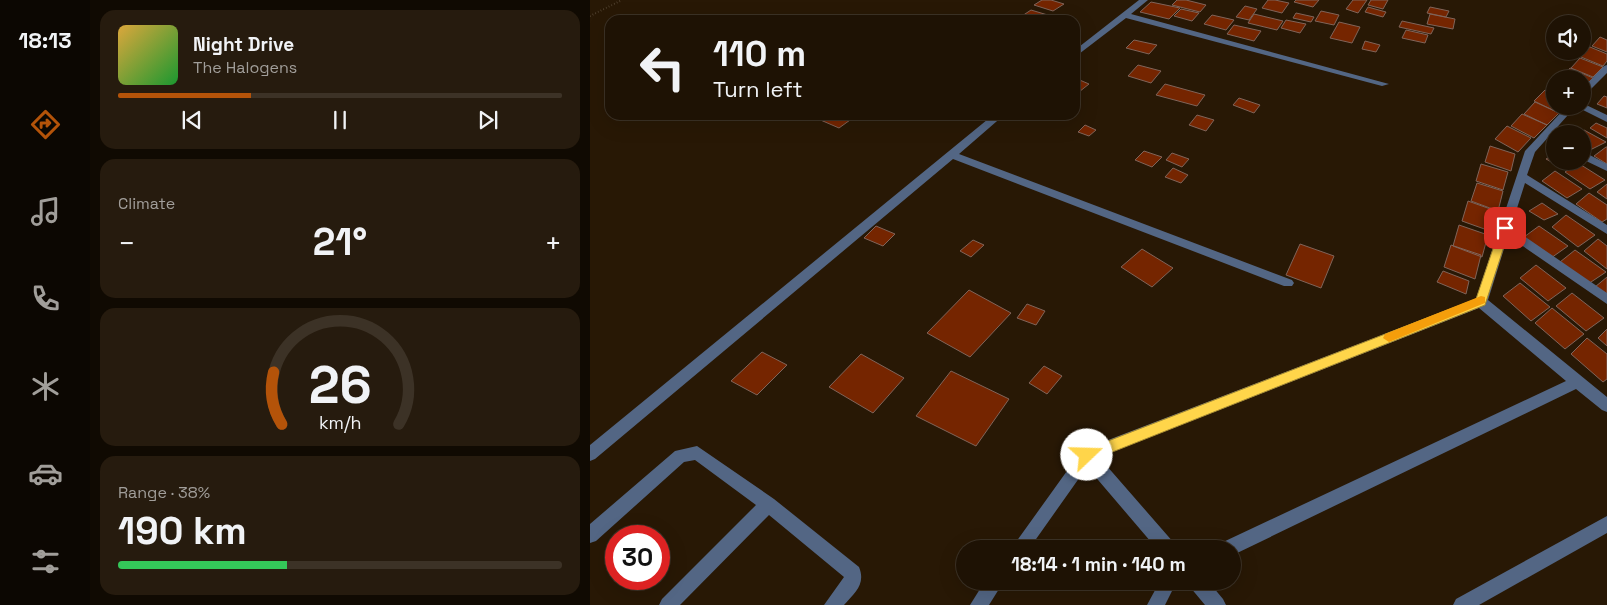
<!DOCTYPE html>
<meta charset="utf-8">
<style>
body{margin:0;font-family:"Space Grotesk",sans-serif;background:#261b0e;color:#f1f3f6;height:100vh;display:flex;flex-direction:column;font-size:19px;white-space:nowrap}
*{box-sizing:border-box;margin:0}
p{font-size:16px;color:#a19e9a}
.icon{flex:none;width:28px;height:28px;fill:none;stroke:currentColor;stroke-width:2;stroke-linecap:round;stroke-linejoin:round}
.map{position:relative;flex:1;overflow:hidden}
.panel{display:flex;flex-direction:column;gap:10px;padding:10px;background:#100a02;width:500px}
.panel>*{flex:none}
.banner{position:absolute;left:15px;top:15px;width:475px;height:105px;border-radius:15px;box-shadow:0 5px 20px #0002,0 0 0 1px #3c3226;background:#1e1204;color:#f1f3f6;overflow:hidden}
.fabs{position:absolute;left:956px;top:15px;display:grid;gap:10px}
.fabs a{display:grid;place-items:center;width:45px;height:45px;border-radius:50%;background:#1e1204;box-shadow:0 5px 20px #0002,0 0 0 1px #3c3226;font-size:25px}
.speed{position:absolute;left:15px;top:525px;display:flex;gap:10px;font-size:25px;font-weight:700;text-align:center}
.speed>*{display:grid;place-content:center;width:65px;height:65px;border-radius:50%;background:#1e1204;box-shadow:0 5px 20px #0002,0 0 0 1px #3c3226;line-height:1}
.speed .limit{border:8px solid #d22;background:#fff;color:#111}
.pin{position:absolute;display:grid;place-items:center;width:42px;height:42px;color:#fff;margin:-21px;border-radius:10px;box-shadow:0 2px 8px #0006}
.me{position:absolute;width:55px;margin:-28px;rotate:69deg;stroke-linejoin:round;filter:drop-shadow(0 0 4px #0008)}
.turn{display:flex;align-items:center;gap:18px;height:105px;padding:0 25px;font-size:22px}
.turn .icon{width:65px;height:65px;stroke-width:2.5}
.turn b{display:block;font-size:35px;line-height:42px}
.big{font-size:38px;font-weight:600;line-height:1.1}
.panel .widget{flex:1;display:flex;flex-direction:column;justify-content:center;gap:8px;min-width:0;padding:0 18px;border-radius:15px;background:#261b0e}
.panel .dial{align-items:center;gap:0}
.dial svg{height:130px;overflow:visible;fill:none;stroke:#3c3226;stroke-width:7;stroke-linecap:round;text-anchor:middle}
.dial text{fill:#f1f3f6;stroke:none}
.song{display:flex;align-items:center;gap:15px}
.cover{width:60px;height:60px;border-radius:8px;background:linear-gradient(135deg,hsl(40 70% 55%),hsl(130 70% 35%))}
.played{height:5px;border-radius:2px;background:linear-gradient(90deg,#b45309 30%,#3c3226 30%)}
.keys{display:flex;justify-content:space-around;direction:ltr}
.heat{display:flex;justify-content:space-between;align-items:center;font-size:28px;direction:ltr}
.charge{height:8px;border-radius:4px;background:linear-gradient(90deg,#34c759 38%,#3c3226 0)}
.trip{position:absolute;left:366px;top:540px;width:285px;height:50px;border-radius:25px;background:#1e1204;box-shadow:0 5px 20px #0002,0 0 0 1px #3c3226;font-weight:600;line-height:50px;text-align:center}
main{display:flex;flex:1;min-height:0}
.tabs{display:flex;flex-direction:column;width:90px;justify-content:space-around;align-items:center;background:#0c0702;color:#a19e9a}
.tabs .icon{width:35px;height:35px}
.tabs .active{color:#b45309}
.tabs b{font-size:22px;color:#f1f3f6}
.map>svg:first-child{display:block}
.building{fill:#752500;stroke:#806459}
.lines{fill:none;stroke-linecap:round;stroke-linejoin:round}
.path{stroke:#695a49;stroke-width:2;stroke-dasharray:0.5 2.5;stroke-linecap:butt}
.minor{fill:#536684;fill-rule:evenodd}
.route{fill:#ffd54a;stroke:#a68a30}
.slow{fill:#f59e0b}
</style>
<main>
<nav class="tabs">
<b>18:13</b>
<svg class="icon active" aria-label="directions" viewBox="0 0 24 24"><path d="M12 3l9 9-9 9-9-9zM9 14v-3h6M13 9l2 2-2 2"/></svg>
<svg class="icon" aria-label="music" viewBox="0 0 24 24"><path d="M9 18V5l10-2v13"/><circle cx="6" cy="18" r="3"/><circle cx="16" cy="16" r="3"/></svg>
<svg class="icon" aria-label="phone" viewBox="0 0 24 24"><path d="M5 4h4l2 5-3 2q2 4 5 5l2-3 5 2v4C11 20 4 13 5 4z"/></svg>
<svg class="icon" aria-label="climate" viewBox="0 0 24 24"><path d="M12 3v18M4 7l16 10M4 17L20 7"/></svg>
<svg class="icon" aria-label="car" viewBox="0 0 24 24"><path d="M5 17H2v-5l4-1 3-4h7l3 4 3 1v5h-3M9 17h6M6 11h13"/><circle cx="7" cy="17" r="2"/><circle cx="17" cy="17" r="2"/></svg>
<svg class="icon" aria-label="filters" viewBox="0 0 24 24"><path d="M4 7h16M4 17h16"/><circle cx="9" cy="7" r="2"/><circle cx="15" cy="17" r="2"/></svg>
</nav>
<section class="panel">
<div class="widget">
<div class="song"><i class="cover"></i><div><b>Night Drive</b><p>The Halogens</p></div></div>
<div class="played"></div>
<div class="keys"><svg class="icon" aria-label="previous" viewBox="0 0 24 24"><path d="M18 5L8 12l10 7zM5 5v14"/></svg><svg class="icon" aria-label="pause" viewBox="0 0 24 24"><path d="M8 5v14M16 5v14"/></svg><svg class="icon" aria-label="next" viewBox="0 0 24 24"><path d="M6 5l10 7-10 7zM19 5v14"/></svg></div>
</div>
<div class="widget"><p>Climate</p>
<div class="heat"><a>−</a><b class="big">21°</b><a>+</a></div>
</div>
<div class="widget dial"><svg viewBox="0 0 100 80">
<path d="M14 69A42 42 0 1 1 86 69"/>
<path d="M14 69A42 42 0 0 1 9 37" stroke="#b45309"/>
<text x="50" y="56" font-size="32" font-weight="700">26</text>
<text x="50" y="72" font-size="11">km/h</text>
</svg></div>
<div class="widget"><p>Range · 38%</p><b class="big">190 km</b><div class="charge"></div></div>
</section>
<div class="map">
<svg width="1017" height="605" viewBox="0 0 1017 605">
<rect width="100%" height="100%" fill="#281805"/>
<!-- building -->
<path class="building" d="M452,0H461L474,4L463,11L444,5Z
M587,0H596L616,5L610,12L582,5Z
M678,0H685L699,3L692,13L672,8Z
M706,0H729L723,7L704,2Z
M763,0H777L768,13L756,9Z
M781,0H798L793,9L778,5Z
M561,2L590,8L579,19L550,12Z
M655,6L667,9L659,20L646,17Z
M778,7L796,12L793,17L775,12Z
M840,7L859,11L856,17L837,13Z
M591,9L609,13L602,21L584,16Z
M441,10L471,19L426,20Z
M731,11L749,15L744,25L725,21Z
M706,13L724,17L721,22L703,18Z
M664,14L693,21L687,30L658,23Z
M840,14L865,19L863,29L837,24Z
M622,15L644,20L636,30L614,24Z
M696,20L716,24L710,33L691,28Z
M812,21L844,28L841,34L809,27Z
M749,22L770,27L762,43L740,38Z
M644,25L671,31L664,41L637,34Z
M816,30L838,35L835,43L812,38Z
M1010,37L1017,40V52L1002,46Z
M544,40L567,45L559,54L536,48Z
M775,41L790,45L786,52L772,49Z
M1000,47L1017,54V61L1013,66L991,57Z
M990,58L1013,67L1003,77L981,68Z
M548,65L571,71L561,83L538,76Z
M980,68L1003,78L992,89V79H970Z
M485,78L499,84L489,92L485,90Z
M575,84L615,95L607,106L566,95Z
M955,90L965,94V106H973L967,112L944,101Z
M1014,96L1017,97V108L1007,104Z
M649,98L670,105L664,113L643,105Z
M945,102L969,113L957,125L934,114Z
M932,114L957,125L944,138L921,126Z
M219,115H267L249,128Z
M607,115L624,120L616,131L599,125Z
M1006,123L1017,128V138L1000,128Z
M495,125L506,130L499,136L488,132Z
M917,126L941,138L928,152L905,139Z
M994,130L1016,142L1000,150L992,145V134H989Z
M900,146L925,154L921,171L895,162Z
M1016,147H1017V164L1004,156Z
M554,151L572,157L562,167L545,160Z
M582,153L599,159L592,167L576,160Z
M965,154V161L983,162L971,167L956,159Z
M988,163L1015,180L1000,189L975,172Z
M891,164L918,172L913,190L886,181Z
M583,168L598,175L591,183L575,177Z
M965,171L992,189L977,198L952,181Z
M887,183L913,191L908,211L881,201Z
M1017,184V199L1007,192Z
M999,193L1017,205V219L1012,222L986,204Z
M878,201L906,211L900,231L872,221Z
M952,203L968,214L954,220L939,211Z
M976,215L1005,235L988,247L962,227Z
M869,225L898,235L892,257L863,246Z
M286,226L305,234L293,246L274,238Z
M949,226L978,246L961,258L934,237Z
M1008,239L1017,246V269L994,251Z
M383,240L394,245L381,257L370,251Z
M710,244L744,256L731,288L696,275Z
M861,245L891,255L885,279L854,267Z
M552,249L583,268L562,287L531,267Z
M985,250L1016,272L998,284L970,262Z
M946,265L976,288L958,301L930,278Z
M853,271L879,281L876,294L847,282Z
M1017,277V296L1005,287Z
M930,283L960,307L941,321L913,296Z
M379,290L421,313L380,357L337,333Z
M982,293L1014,318L996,331L966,306Z
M437,304L455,311L446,325L427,318Z
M962,308L994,334L975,349L945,323Z
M1017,329V346L1008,338Z
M997,338L1017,354V379L1013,382L981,354Z
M172,352L197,365L167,395L141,381Z
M271,354L314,378L283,413L239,387Z
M454,366L472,376L457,394L439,383Z
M361,371L419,399L386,446L326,416Z"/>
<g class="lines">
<!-- path -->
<path class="path" d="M0,16L32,0"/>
<!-- minor -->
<path class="minor" d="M549,0H558L541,14L799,84L792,86L536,18L485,57V50Z
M1017,65V73L992,98V89L1014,66Z
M992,103L1017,115V122L989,108L988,106H992Z
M977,106H986L945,152L937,175L1017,225V234L935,183L921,227L1017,293V304L918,236L898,300L1017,397V412L1012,410L986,389L643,555L642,549H629L631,543L976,381L889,308L509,457L584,543L586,549H567L497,467L439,549H421L492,450L886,299L935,151Z
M403,115H414L369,154L702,280L704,283L702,286H694L363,159L5,459L0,461V445Z
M992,151L1017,164V171L992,159Z
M107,446L184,499L269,567C276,584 265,593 254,605H234L254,577L179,515L90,605H69L72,599L166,505L105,460L94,462L6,541L0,543V524L85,451Z
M1017,516V533L889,605H863L866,599Z
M395,581H414L399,605H380Z
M570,581H587L575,605H557Z
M598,581H618L633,599L636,605H615L600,587Z"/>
</g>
<!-- route -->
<path class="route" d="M915,225L920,228L895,305L497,462L492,460L490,455L492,451L886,299L910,228Z"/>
<!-- slow -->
<path class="slow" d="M891,296L895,297V303L799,342L793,338L795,334Z"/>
</svg>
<div class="fabs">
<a><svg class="icon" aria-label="sound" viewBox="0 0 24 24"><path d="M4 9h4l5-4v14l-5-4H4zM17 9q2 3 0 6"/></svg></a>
<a>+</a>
<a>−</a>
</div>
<div class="speed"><div class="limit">30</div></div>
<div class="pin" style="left:915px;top:228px;background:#d93025"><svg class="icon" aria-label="arrive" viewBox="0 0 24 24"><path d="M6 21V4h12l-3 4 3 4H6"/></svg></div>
<svg class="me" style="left:497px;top:455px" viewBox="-20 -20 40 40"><circle r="19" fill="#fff"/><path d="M0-13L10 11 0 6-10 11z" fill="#ffd54a"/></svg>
<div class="trip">18:14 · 1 min · 140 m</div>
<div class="banner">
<div class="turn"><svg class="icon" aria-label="left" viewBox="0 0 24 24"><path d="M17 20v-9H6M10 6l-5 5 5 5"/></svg><div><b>110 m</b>Turn left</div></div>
</div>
</div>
</main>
